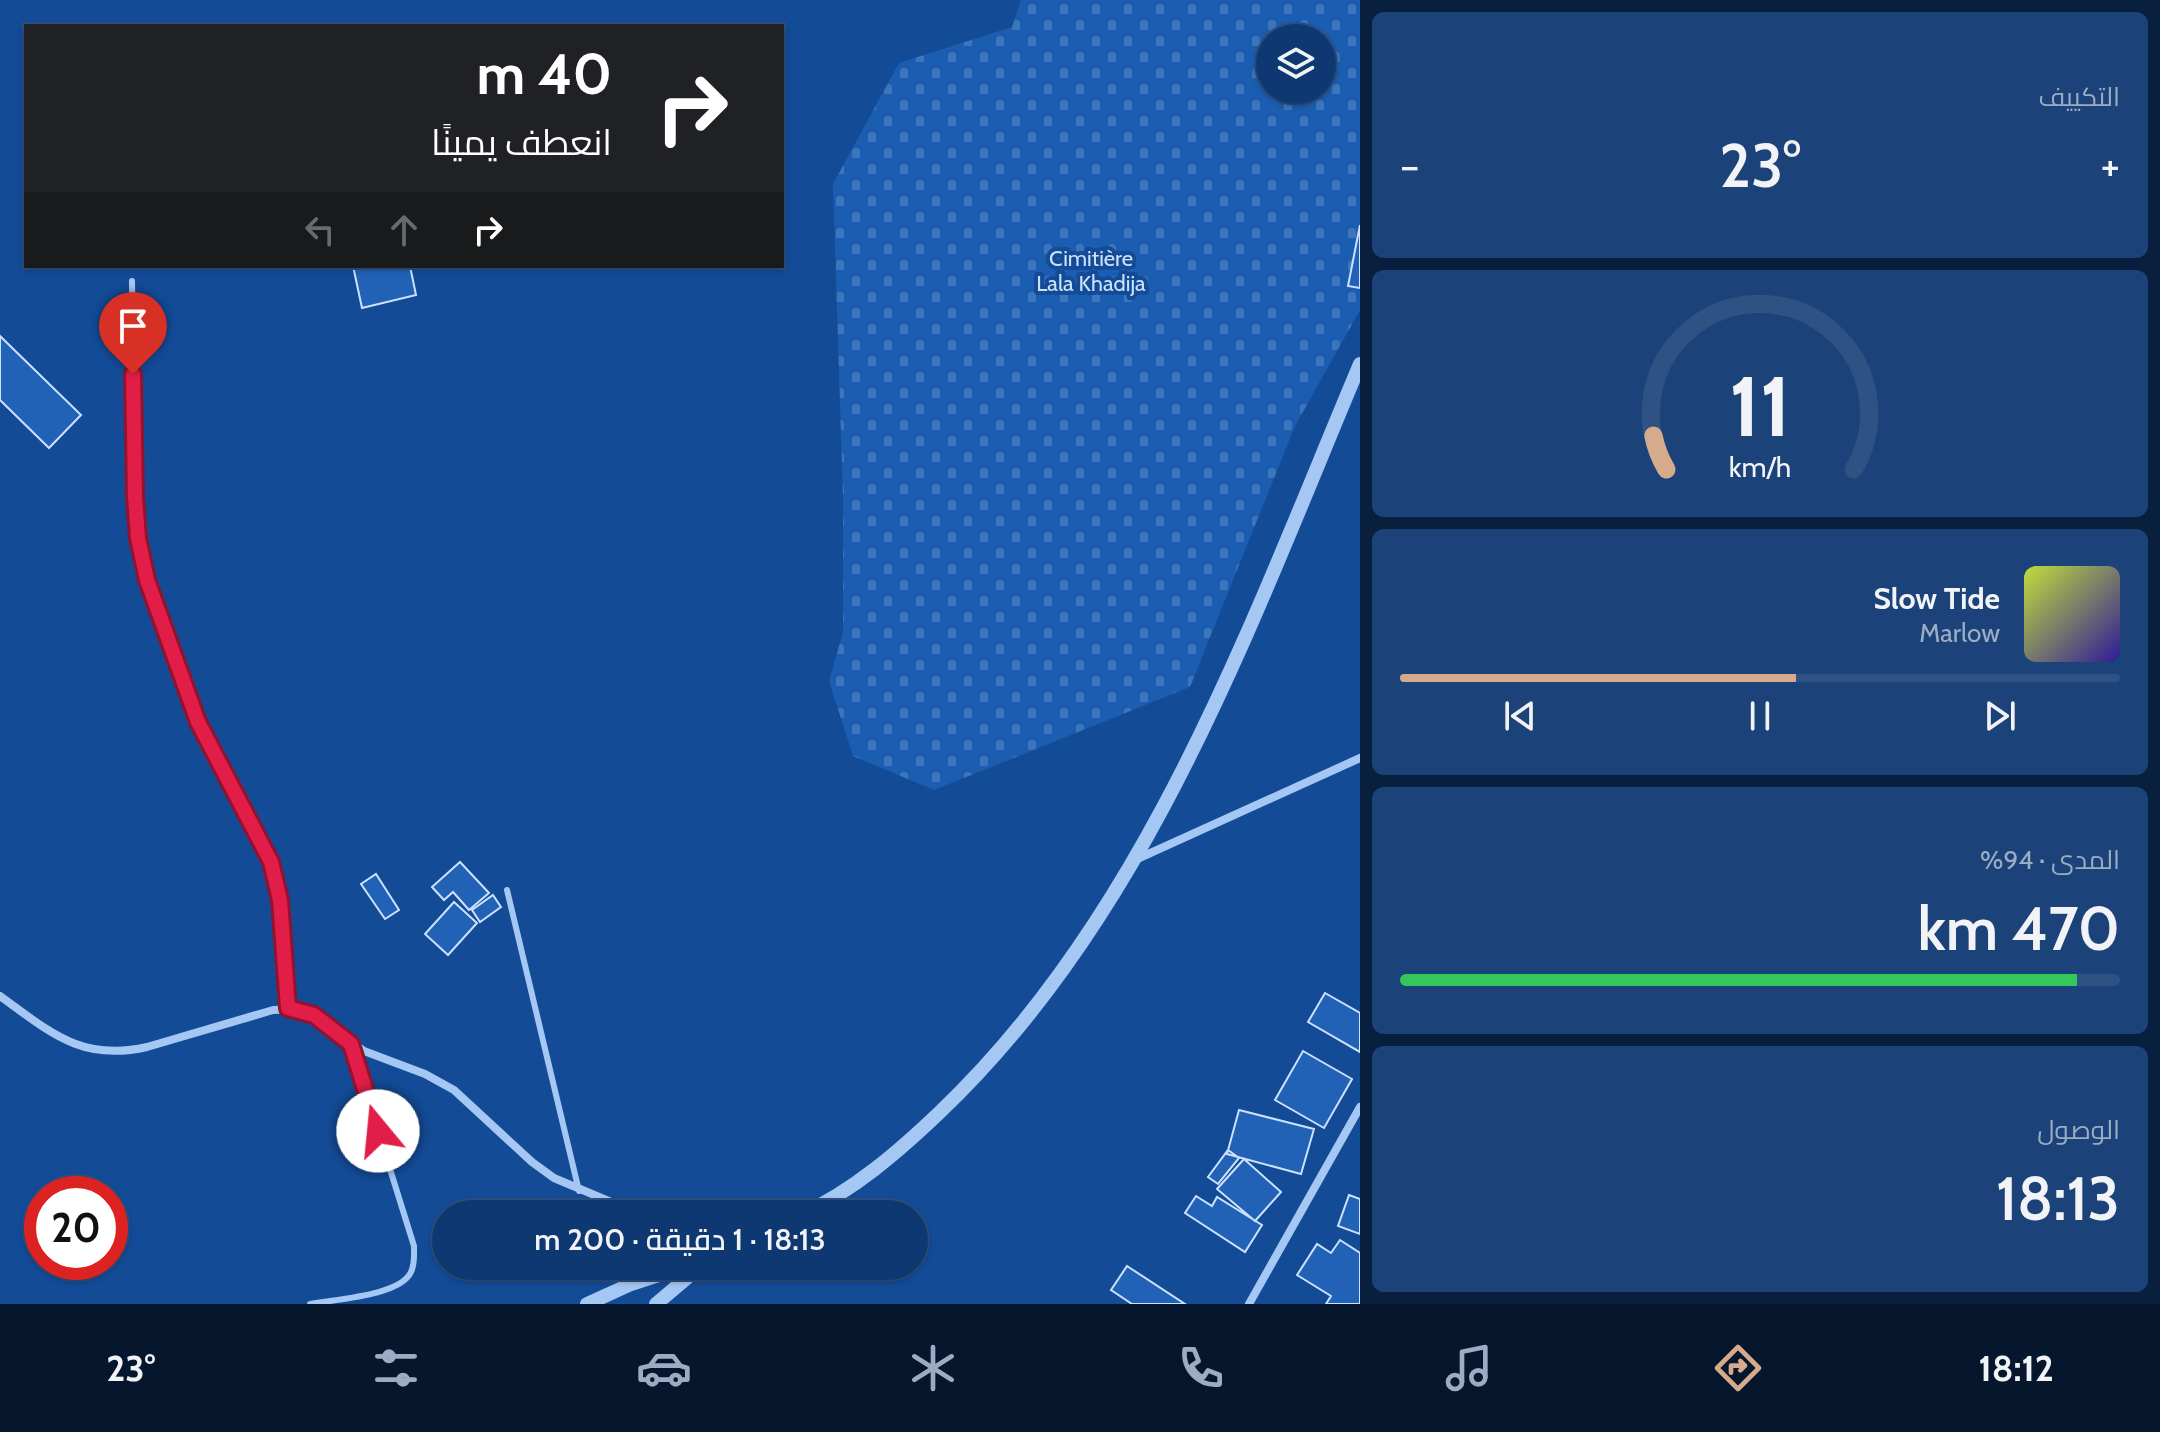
<!DOCTYPE html>
<html lang="ar">
<meta charset="utf-8">
<style>
body{margin:0;font-family:Cabin,Cairo,sans-serif;background:#1c4379;color:#f1f3f6;direction:rtl;height:100vh;display:flex;flex-direction:column;font-size:30px;white-space:nowrap}
*{box-sizing:border-box;margin:0}
p{font-size:26px;color:#9bacc3}
.icon{flex:none;width:44px;height:44px;fill:none;stroke:currentColor;stroke-width:2;stroke-linecap:round;stroke-linejoin:round}
.map{position:relative;flex:1;overflow:hidden;direction:ltr}
.drawer{display:flex;flex-direction:column;gap:12px;padding:12px;background:#081f3e;width:800px}
.drawer>*{flex:none}
.hud{position:absolute;left:24px;top:24px;width:760px;height:244px;border-radius:0px;box-shadow:0 2px 6px #0004,0 0 0 2px #2e5284;direction:rtl;background:#202124;color:#fff;overflow:hidden}
.tools{position:absolute;left:1256px;top:24px;display:grid;gap:16px}
.tools a{display:grid;place-items:center;width:80px;height:80px;border-radius:50%;background:#0e3871;box-shadow:0 2px 6px #0004,0 0 0 2px #2e5284;font-size:40px}
.speed{position:absolute;left:24px;top:1176px;display:flex;gap:16px;font-size:40px;font-weight:700;text-align:center}
.speed>*{display:grid;place-content:center;width:104px;height:104px;border-radius:50%;background:#0e3871;box-shadow:0 2px 6px #0004,0 0 0 2px #2e5284;line-height:1}
.speed .limit{border:12px solid #d22;background:#fff;color:#111}
.pin{position:absolute;display:grid;place-items:center;width:68px;height:68px;color:#fff;margin:-82px -34px;border-radius:50% 50% 50% 0;rotate:-45deg;box-shadow:0 0 8px #0007}
.pin .icon{rotate:45deg}
.me{position:absolute;width:88px;margin:-44px;rotate:343deg;stroke-linejoin:round;filter:drop-shadow(0 0 6px #0008)}
.turn{display:flex;align-items:center;gap:28px;height:168px;padding:0 40px;font-size:36px}
.turn .icon{width:104px;height:104px;stroke-width:2.5}
.turn b{display:block;font-size:56px;line-height:68px}
.lanes{display:flex;align-items:center;height:76px;padding:0 40px;background:#0003;justify-content:center;gap:40px;direction:ltr}
.lanes .off{opacity:.35}
.big{font-size:60px;font-weight:600;line-height:1.1}
.drawer .widget{flex:1;display:flex;flex-direction:column;justify-content:center;gap:12px;min-width:0;padding:0 28px;border-radius:12px;background:#1c4379}
.drawer .dial{align-items:center;gap:0}
.dial svg{height:208px;overflow:visible;fill:none;stroke:#2e5284;stroke-width:7;stroke-linecap:round;text-anchor:middle}
.dial text{fill:#f1f3f6;stroke:none}
.song{display:flex;align-items:center;gap:24px}
.cover{width:96px;height:96px;border-radius:12px;background:linear-gradient(135deg,hsl(70 70% 55%),hsl(250 70% 35%))}
.played{height:8px;border-radius:4px;background:linear-gradient(90deg,#d6ab8b 55%,#2e5284 55%)}
.keys{display:flex;justify-content:space-around;direction:ltr}
.heat{display:flex;justify-content:space-between;align-items:center;font-size:44px;direction:ltr}
.charge{height:12px;border-radius:6px;background:linear-gradient(90deg,#34c759 94%,#2e5284 0)}
.trip{position:absolute;left:432px;top:1200px;width:496px;height:80px;border-radius:40px;background:#0e3871;box-shadow:0 2px 6px #0004,0 0 0 2px #2e5284;font-weight:600;line-height:80px;text-align:center;direction:rtl}
.menu{display:flex;height:128px;justify-content:space-around;align-items:center;background:#06162d;color:#9bacc3}
.menu .icon{width:56px;height:56px}
.menu .active{color:#d6ab8b}
.menu b{font-size:36px;color:#f1f3f6}
main{display:flex;flex:1;min-height:0}
.map>svg:first-child{display:block}
.cemetery{fill:url(#cemetery-stones);fill-rule:evenodd}
.building{fill:#2162b6;stroke:#cce1fd;stroke-width:2}
.lines{fill:none;stroke-linecap:round;stroke-linejoin:round}
.service{stroke:#a4c7f3;stroke-width:6}
.minor{stroke:#a4c7f3;stroke-width:8}
.tertiary{stroke:#a4c7f3;stroke-width:14}
.route-casing{stroke:#92132f;stroke-width:20}
.route{stroke:#e11d48;stroke-width:14}
.labels{text-anchor:middle;dominant-baseline:central;stroke-width:8;stroke-linejoin:round;paint-order:stroke}
.park-label{font-size:22px;fill:#cce1fd;stroke:#134b97}
</style>
<main>
<section class="drawer">
<div class="widget"><p>التكييف</p>
<div class="heat"><a>−</a><b class="big">23°</b><a>+</a></div>
</div>
<div class="widget dial"><svg viewBox="0 0 100 80">
<path d="M14 69A42 42 0 1 1 86 69"/>
<path d="M14 69A42 42 0 0 1 9 56" stroke="#d6ab8b"/>
<text x="50" y="56" font-size="32" font-weight="700">11</text>
<text x="50" y="72" font-size="11">km/h</text>
</svg></div>
<div class="widget">
<div class="song"><i class="cover"></i><div><b>Slow Tide</b><p>Marlow</p></div></div>
<div class="played"></div>
<div class="keys"><svg class="icon" aria-label="previous" viewBox="0 0 24 24"><path d="M18 5L8 12l10 7zM5 5v14"/></svg><svg class="icon" aria-label="pause" viewBox="0 0 24 24"><path d="M8 5v14M16 5v14"/></svg><svg class="icon" aria-label="next" viewBox="0 0 24 24"><path d="M6 5l10 7-10 7zM19 5v14"/></svg></div>
</div>
<div class="widget"><p>المدى · 94%</p><b class="big">470 km</b><div class="charge"></div></div>
<div class="widget"><p>الوصول</p><b class="big">18:13</b></div>
</section>
<div class="map">
<svg width="1360" height="1304" viewBox="0 0 1360 1304">
<defs>
<pattern id="cemetery-stones" width="16" height="16" patternUnits="userSpaceOnUse" patternTransform="scale(2)"><rect width="16" height="16" fill="#1b5db1"/><path d="M2 7V4a2 2 0 0 1 4 0v3zM10 15v-3a2 2 0 0 1 4 0v3z" fill="#3d75bd"/></pattern>
</defs>
<rect width="100%" height="100%" fill="#134b97"/>
<!-- cemetery -->
<path class="cemetery" d="M1021,0H1360V310L1295,426L1190,687L934,790L853,756L829,681L843,632V497L833,184L899,63L1012,27ZM1270,38H1322V90H1270Z"/>
<!-- building -->
<path class="building" d="M1360,225V288L1348,286Z
M353,266H410L416,295L362,308Z
M0,336L81,415L49,448L0,400Z
M460,862L489,893L469,910L453,892L444,900L432,887Z
M376,874L399,910L385,919L361,884Z
M493,895L501,907L480,922L472,910Z
M454,902L477,923L448,955L425,934Z
M1325,993L1360,1013V1052L1308,1022Z
M1303,1051L1352,1079L1324,1128L1275,1100Z
M1239,1110L1314,1129L1301,1174L1227,1154Z
M1228,1150L1239,1158L1218,1184L1208,1177Z
M1244,1159L1281,1192L1255,1221L1217,1189Z
M1349,1195L1360,1199V1234L1338,1226Z
M1196,1196L1212,1206L1217,1197L1262,1225L1245,1252L1185,1213Z
M1340,1240L1360,1253V1304H1326L1331,1296L1297,1275L1317,1244L1331,1253Z
M1127,1266L1185,1304H1132L1111,1290Z"/>
<g class="lines">
<!-- service -->
<path class="service" d="M132,281L135,497L138,538L147,580L198,722L271,862L280,900L288,1008
M507,890L579,1191
M310,1304C335,1299 400,1296 411,1272C415,1264 414,1255 414,1246L351,1044"/>
<!-- minor -->
<path class="minor" d="M1135,860L1360,758
M0,996C50,1032 81,1062 147,1047L273,1010L301,1009L314,1015L364,1051L425,1074L454,1090L532,1162L554,1178L611,1202L655,1214
M1249,1304L1360,1107"/>
<!-- tertiary -->
<path class="tertiary" d="M803,1214C854,1190 898,1152 939,1113C1148,915 1250,625 1360,364
M587,1304L631,1284L686,1266
M656,1304L701,1266"/>
</g>
<g class="lines">
<!-- route casing -->
<g class="route-casing">
<path id="route" d="M133,374L135,497L138,538L147,580L198,722L271,862L280,900L288,1008L314,1015L351,1044L378,1131"/>
</g>
<!-- route -->
<use href="#route" class="route"/>
</g>
<g class="labels">
<!-- park labels -->
<g class="park-label">
<text x="1091" y="258">Cimitière<tspan x="1091" dy="25">Lala Khadija</tspan></text>
</g>
</g>
</svg>
<div class="tools">
<a><svg class="icon" aria-label="layers" viewBox="0 0 24 24"><path d="M12 4l9 5-9 5-9-5zM3 14l9 5 9-5"/></svg></a>
</div>
<div class="speed"><div class="limit">20</div></div>
<div class="pin" style="left:133px;top:374px;background:#d93025"><svg class="icon" aria-label="arrive" viewBox="0 0 24 24"><path d="M6 21V4h12l-3 4 3 4H6"/></svg></div>
<svg class="me" style="left:378px;top:1131px" viewBox="-20 -20 40 40"><circle r="19" fill="#fff"/><path d="M0-13L10 11 0 6-10 11z" fill="#e11d48"/></svg>
<div class="trip">18:13 · 1 دقيقة · 200 m</div>
<div class="hud">
<div class="turn"><svg class="icon" aria-label="right" viewBox="0 0 24 24"><path d="M7 20v-9h11M14 6l5 5-5 5"/></svg><div><b>40 m</b>انعطف يمينًا</div></div>
<div class="lanes"><svg class="icon off" aria-label="left" viewBox="0 0 24 24"><path d="M17 20v-9H6M10 6l-5 5 5 5"/></svg><svg class="icon off" aria-label="ahead" viewBox="0 0 24 24"><path d="M12 20V5M6 11l6-6 6 6"/></svg><svg class="icon" aria-label="right" viewBox="0 0 24 24"><path d="M7 20v-9h11M14 6l5 5-5 5"/></svg></div>
</div>
</div>
</main>
<nav class="menu">
<b>18:12</b>
<svg class="icon active" aria-label="directions" viewBox="0 0 24 24"><path d="M12 3l9 9-9 9-9-9zM9 14v-3h6M13 9l2 2-2 2"/></svg>
<svg class="icon" aria-label="music" viewBox="0 0 24 24"><path d="M9 18V5l10-2v13"/><circle cx="6" cy="18" r="3"/><circle cx="16" cy="16" r="3"/></svg>
<svg class="icon" aria-label="phone" viewBox="0 0 24 24"><path d="M5 4h4l2 5-3 2q2 4 5 5l2-3 5 2v4C11 20 4 13 5 4z"/></svg>
<svg class="icon" aria-label="climate" viewBox="0 0 24 24"><path d="M12 3v18M4 7l16 10M4 17L20 7"/></svg>
<svg class="icon" aria-label="car" viewBox="0 0 24 24"><path d="M5 17H2v-5l4-1 3-4h7l3 4 3 1v5h-3M9 17h6M6 11h13"/><circle cx="7" cy="17" r="2"/><circle cx="17" cy="17" r="2"/></svg>
<svg class="icon" aria-label="filters" viewBox="0 0 24 24"><path d="M4 7h16M4 17h16"/><circle cx="9" cy="7" r="2"/><circle cx="15" cy="17" r="2"/></svg>
<b>23°</b>
</nav>
